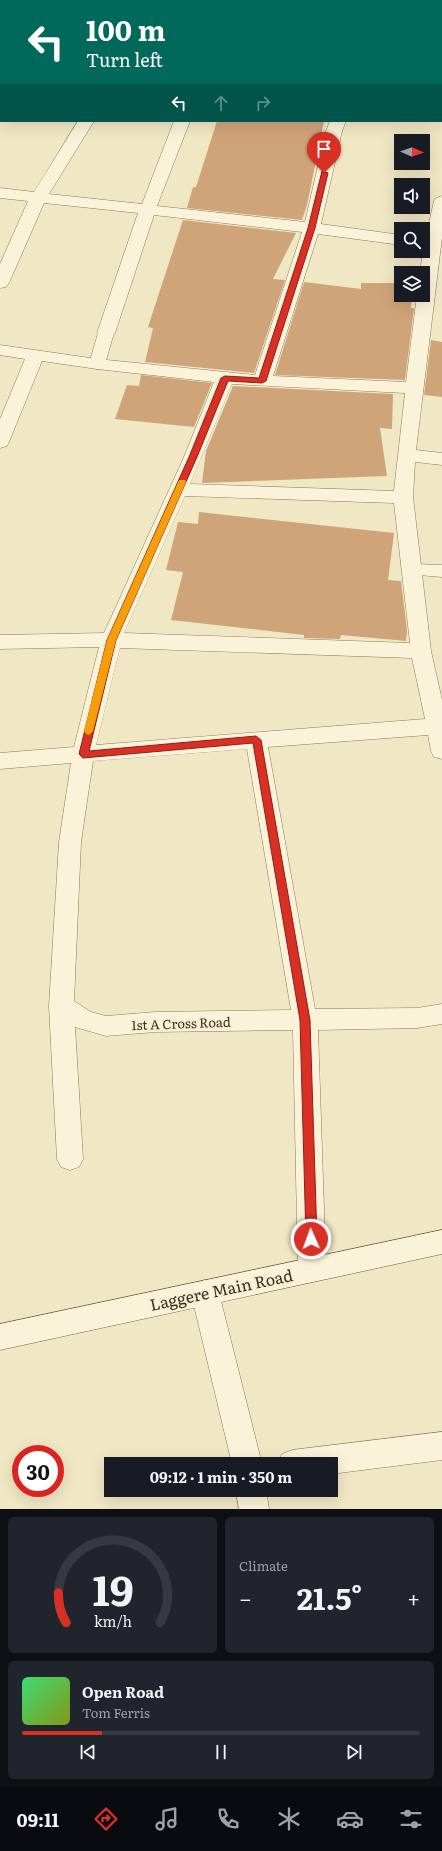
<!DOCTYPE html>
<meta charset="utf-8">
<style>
body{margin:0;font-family:Literata,serif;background:#20242c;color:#f1f3f6;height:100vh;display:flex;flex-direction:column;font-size:15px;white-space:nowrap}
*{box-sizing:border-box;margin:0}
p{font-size:13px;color:#9ea1a6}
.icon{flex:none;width:22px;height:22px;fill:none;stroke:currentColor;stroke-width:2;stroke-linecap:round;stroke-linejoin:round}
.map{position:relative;height:1509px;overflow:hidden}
.panel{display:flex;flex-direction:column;gap:8px;padding:8px;background:#0d0f14;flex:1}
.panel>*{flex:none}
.top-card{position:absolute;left:0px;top:0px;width:442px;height:122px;box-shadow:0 4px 16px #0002;background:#00695c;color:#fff;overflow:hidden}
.needle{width:26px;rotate:92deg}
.fabs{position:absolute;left:394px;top:134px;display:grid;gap:8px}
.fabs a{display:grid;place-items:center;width:36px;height:36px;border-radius:0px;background:#171b24;box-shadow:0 4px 16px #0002;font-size:20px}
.speed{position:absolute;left:12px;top:1445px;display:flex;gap:8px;font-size:20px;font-weight:700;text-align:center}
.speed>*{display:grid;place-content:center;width:52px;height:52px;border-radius:50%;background:#171b24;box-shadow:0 4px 16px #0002;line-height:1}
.speed .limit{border:6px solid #d22;background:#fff;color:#111}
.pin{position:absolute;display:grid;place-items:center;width:34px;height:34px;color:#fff;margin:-41px -17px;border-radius:50% 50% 50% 0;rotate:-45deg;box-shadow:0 0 4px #0007}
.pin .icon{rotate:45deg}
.me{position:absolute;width:44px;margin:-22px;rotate:358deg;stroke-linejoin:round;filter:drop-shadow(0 0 3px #0008)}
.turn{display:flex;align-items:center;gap:14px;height:84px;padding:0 20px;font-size:18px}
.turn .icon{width:52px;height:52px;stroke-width:2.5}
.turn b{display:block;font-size:28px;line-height:34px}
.lanes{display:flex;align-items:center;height:38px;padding:0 20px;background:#0003;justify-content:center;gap:20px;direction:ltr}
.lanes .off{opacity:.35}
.big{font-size:30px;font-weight:700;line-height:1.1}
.panel .widget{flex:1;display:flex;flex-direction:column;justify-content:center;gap:6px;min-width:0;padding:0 14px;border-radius:6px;background:#20242c}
.panel .dial{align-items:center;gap:0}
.dial svg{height:104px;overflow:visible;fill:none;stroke:#363941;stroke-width:7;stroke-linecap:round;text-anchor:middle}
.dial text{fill:#f1f3f6;stroke:none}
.song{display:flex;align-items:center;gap:12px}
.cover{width:48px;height:48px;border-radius:6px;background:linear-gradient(135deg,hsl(140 70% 55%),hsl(70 70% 35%))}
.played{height:4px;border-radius:2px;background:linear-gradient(90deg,#d93025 20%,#363941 20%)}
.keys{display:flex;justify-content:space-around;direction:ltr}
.heat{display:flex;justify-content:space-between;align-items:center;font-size:22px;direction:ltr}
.panel .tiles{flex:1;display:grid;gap:8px;grid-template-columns:1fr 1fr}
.widget:last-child{grid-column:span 2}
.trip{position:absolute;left:104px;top:1457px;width:234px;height:40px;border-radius:0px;background:#171b24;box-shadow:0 4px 16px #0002;font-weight:700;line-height:40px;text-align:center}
.menu{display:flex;height:64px;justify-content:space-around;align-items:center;background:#090b0e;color:#9ea1a6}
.menu .icon{width:28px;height:28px}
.menu .selected{color:#d93025}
.menu b{font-size:18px;color:#f1f3f6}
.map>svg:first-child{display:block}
.building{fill:#d0a479}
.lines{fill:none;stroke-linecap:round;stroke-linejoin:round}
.lane-casing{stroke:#8d795a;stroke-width:1}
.street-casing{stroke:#8d795a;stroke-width:1}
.secondary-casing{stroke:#6e5a3d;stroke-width:1}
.lane{fill:#faf3d9;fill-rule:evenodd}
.street{fill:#faf3d9;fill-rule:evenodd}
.secondary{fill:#faf3d9;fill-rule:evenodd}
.route{fill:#d93025;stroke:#8d1f18}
.slow{fill:#f59e0b}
.labels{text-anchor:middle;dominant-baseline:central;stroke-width:4;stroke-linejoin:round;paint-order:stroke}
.street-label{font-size:13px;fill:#3c2f1e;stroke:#f7f0d5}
.near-street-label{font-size:16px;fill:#3c2f1e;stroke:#f7f0d5}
</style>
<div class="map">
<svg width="442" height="1509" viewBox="0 0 442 1509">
<rect width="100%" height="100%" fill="#f0e7c5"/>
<!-- building -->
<path class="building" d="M217,121H324L307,205L302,220L187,208L193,187H196Z
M183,220L296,233L273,279L285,280L254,373L145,362L153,328L148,327Z
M304,282L361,289V283H401V295H412L411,308H414L405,380L275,375Z
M431,340L442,342V397L424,395Z
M141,375L212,383L194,427L115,419L127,385L139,386Z
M233,386L393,394L392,429L380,428L387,476L202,483L206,451Z
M199,512L394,533L388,580L401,581L407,631L406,641L341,635L340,639L304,638V635L171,620L183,572L166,570L178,522L198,524Z"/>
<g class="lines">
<!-- lane casing -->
<g class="lane-casing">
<path id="lane" d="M106,328L111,330L114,333L105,364L102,367L97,369L92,367L89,364L98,333L101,330Z
M413,564L442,565V577L407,574L404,570L407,566Z"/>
</g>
<!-- street casing -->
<g class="street-casing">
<path id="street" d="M78,121H94L49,194L142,204L174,121H190L157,206L305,222L326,131L330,121H346L342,131L321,224L401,235V245L318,234L273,376L406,382L417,295H423V273H420L424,244L434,201L436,198L442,196V237L416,450L442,453V465L415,462L413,497L431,651L442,700V759L434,757L431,751L428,735L268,747L315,1009L417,1008L442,1004V1024L417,1028L318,1030L326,1270L322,1279L312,1282L302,1279L298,1270L293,1030L155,1032L106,1036L75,1027L83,1159L79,1167L70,1170L61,1167L57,1159L49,1006L59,842L71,763L0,769V753L74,747L99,647L0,649V635L104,633L184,457L214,382L97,369L42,361L9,442L7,446L0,448V419L25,359L0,355V345L97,359L255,375L302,232L154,215L115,333L112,337L106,338L100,337L97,333L138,213L44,203L9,283L6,287L0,288V264L28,201L0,198V188L34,192ZM232,384L405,393L394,491L190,484ZM185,496L394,503L410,643L124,633ZM120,648L412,658L425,719L96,745ZM247,749L291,1010L155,1012L106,1016L91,1012L74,1001L81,842L93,761Z
M205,1280L215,1284L219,1293L262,1464H232L191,1293L195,1284Z
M442,1432V1460L331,1474V1464H277L282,1454L292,1450Z
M236,1490H266L269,1509H239Z"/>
</g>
<!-- secondary casing -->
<g class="secondary-casing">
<path id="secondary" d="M442,1230V1254L0,1350V1324Z"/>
</g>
<!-- lane -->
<use href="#lane" class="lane"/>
<!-- street -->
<use href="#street" class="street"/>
<!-- secondary -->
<use href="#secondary" class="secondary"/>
</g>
<!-- route -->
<path class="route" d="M322,171L328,173L315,228L266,381L262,383L228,381L197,457L116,640L89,751L256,736L261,740L310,1020L317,1239L315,1242L311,1244L307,1242L306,1239L300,1020L253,743L83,758L79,754L107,640L189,457L221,378L225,376L259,378L308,228Z"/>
<!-- slow -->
<path class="slow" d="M179,480H185L186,482L116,640L93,731L89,735L86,734L84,731L107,640Z"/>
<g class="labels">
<!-- street labels -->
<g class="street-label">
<text transform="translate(181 1023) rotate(-2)">1st A Cross Road</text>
</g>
<!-- near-street labels -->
<g class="near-street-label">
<text transform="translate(221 1289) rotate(-12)">Laggere Main Road</text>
</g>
</g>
</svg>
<div class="fabs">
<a><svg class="needle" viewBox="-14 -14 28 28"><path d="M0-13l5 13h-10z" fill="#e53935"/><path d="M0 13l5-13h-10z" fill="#9ea1a6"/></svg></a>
<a><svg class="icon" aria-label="sound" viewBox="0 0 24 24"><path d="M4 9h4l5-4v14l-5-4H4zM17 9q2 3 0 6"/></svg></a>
<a><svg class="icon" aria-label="search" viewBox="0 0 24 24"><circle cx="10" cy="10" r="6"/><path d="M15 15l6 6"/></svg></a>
<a><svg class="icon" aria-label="layers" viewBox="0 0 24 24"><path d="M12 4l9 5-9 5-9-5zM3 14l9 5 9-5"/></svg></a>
</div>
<div class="speed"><div class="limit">30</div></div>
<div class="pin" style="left:324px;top:173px;background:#d93025"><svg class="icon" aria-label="arrive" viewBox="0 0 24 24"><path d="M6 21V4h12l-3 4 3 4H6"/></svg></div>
<svg class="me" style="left:311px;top:1239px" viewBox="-20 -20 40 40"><circle r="17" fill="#d93025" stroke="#fff" stroke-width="3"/><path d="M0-11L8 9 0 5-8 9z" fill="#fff"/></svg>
<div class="trip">09:12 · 1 min · 350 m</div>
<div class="top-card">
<div class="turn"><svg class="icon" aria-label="left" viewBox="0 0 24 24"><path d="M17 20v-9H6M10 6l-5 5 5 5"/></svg><div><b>100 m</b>Turn left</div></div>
<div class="lanes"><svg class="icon" aria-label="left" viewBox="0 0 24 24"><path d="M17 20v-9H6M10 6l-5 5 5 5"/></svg><svg class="icon off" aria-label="ahead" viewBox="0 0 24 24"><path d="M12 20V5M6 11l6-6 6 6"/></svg><svg class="icon off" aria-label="right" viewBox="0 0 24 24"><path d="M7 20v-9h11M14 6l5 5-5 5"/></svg></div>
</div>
</div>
<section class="panel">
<div class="tiles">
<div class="widget dial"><svg viewBox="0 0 100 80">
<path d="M14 69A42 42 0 1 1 86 69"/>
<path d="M14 69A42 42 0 0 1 8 46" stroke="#d93025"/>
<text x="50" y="56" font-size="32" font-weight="700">19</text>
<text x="50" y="72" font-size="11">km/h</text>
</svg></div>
<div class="widget"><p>Climate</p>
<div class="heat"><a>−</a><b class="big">21.5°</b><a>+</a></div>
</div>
<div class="widget">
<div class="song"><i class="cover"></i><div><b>Open Road</b><p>Tom Ferris</p></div></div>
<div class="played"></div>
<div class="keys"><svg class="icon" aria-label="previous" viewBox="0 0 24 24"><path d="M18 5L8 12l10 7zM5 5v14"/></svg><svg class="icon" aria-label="pause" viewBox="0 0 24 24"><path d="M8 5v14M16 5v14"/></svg><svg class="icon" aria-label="next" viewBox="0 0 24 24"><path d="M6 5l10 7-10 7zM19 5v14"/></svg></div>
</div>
</div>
</section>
<nav class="menu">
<b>09:11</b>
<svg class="icon selected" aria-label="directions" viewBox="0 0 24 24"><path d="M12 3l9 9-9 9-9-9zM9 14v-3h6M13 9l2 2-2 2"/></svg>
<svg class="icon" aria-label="music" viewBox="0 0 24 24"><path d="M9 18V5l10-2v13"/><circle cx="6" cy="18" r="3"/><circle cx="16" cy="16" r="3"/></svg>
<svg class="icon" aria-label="phone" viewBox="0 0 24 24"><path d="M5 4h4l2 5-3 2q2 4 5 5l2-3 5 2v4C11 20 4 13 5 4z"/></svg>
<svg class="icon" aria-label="climate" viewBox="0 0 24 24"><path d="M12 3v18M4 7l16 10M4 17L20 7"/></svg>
<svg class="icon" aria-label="car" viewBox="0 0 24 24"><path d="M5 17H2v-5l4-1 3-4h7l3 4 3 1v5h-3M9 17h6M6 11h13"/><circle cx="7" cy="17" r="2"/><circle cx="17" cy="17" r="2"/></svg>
<svg class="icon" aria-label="filters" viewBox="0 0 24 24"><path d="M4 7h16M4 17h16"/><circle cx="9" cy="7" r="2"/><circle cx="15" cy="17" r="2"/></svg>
</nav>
